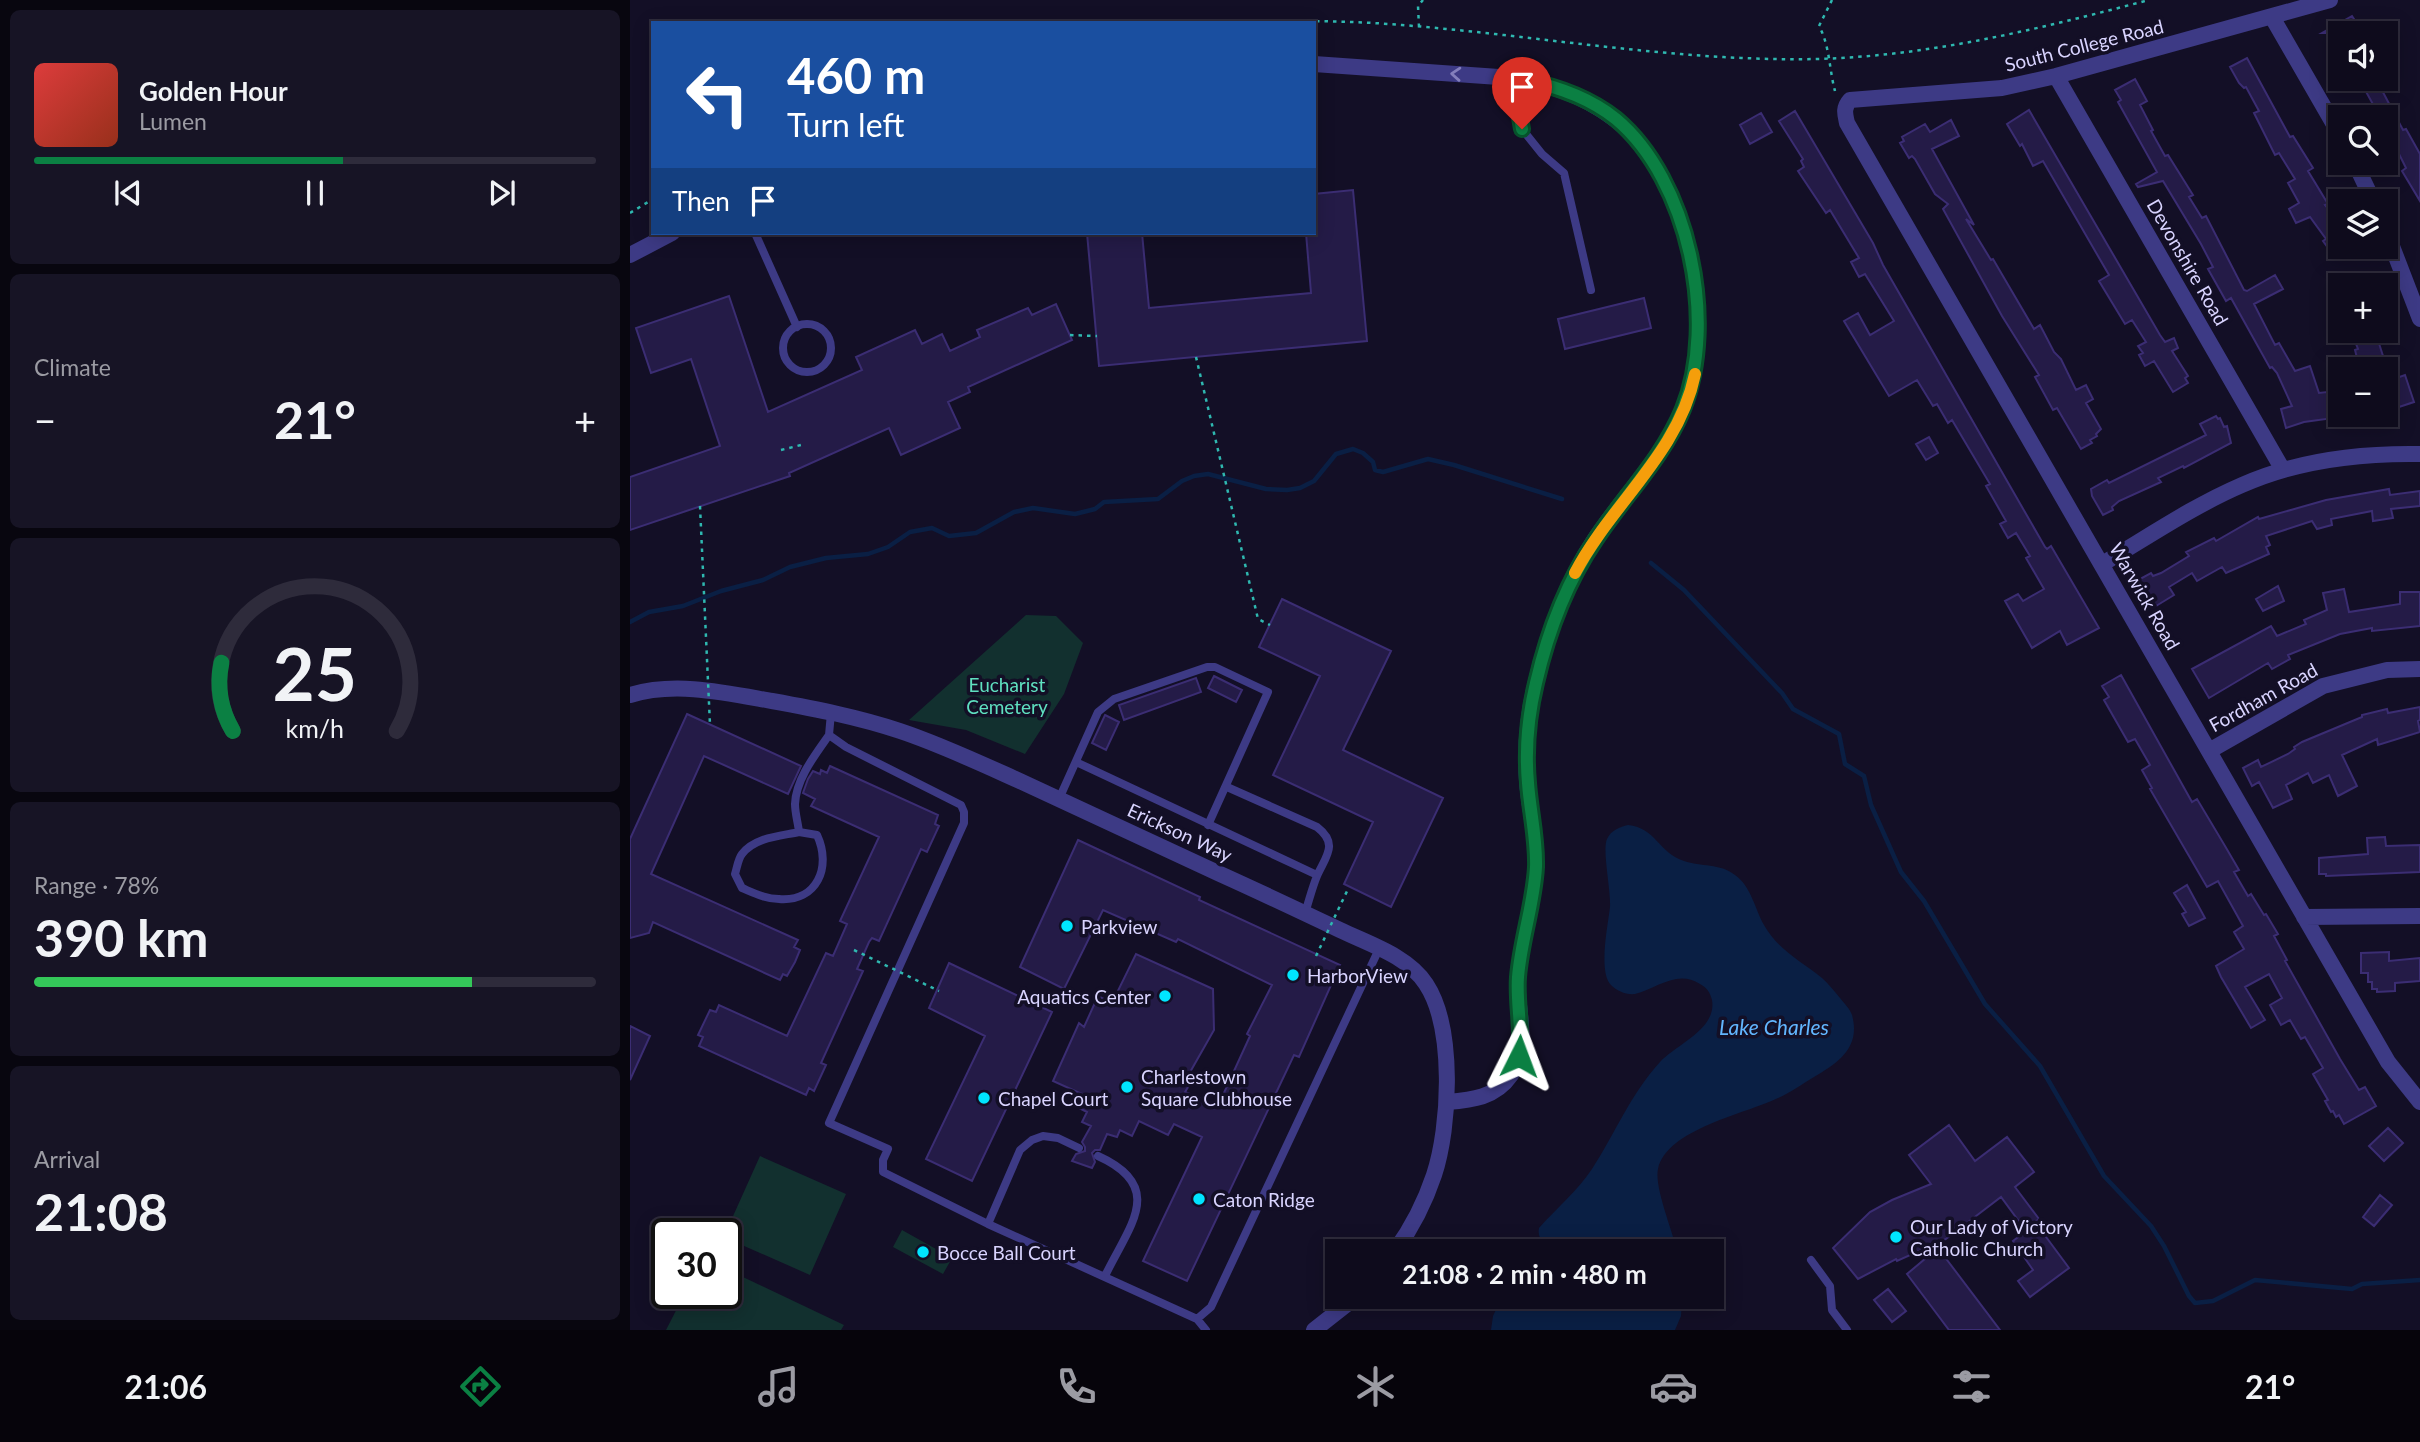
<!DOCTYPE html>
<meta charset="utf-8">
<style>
body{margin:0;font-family:Lato,sans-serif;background:#171425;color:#f1f3f6;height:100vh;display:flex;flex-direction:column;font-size:26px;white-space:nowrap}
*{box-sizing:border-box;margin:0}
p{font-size:23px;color:#9b9ba3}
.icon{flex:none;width:38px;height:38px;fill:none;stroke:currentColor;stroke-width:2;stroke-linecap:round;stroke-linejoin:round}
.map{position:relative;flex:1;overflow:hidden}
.side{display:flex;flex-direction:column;gap:10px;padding:10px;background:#08060f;width:630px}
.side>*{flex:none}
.hud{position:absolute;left:21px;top:21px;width:665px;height:214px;border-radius:0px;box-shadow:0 4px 18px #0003,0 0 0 2px #2e2b3b;background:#1a4fa0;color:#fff;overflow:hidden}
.buttons{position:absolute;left:1698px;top:21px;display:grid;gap:14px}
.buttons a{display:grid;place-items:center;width:70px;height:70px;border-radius:0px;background:#0e0b1c;box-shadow:0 4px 18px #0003,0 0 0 2px #2e2b3b;font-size:35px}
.speed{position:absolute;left:21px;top:1218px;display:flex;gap:14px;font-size:35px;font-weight:700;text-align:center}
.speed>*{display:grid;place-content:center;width:91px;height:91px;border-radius:50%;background:#0e0b1c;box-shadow:0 4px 18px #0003,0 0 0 2px #2e2b3b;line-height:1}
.speed .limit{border:4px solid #111;border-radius:10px;background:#fff;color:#111}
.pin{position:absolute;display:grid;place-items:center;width:60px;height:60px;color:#fff;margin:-72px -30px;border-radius:50% 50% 50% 0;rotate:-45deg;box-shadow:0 0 7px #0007}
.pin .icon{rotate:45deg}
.me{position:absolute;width:77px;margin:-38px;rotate:3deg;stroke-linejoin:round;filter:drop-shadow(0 0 5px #0008)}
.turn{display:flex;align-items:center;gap:24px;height:147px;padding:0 21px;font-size:32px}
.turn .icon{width:91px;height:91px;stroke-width:2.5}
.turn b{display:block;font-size:49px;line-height:60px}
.then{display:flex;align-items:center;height:66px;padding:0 21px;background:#0003;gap:14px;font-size:26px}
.big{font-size:52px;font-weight:700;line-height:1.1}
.side .tile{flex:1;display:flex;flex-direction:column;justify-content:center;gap:10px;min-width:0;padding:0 24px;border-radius:10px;background:#171425}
.side .dial{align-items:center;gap:0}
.dial svg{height:182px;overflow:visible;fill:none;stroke:#2e2b3b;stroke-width:7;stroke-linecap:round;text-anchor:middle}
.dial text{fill:#f1f3f6;stroke:none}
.song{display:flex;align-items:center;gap:21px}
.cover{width:84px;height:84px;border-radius:10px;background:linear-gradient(135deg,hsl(0 70% 55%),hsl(10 70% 35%))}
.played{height:7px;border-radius:4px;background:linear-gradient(90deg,#0b8043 55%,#2e2b3b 55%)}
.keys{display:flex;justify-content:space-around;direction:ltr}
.heat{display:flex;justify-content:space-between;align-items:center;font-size:38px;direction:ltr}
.charge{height:10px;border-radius:5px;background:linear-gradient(90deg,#34c759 78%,#2e2b3b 0)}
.trip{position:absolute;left:695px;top:1239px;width:399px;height:70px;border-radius:0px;background:#0e0b1c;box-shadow:0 4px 18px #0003,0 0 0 2px #2e2b3b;font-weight:700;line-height:70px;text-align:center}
.menu{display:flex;height:112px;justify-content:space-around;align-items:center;background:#06040b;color:#9b9ba3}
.menu .icon{width:49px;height:49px}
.menu .on{color:#0b8043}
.menu b{font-size:32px;color:#f1f3f6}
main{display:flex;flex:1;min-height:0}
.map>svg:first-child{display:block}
.green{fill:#12302f}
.water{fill:#0a1f44}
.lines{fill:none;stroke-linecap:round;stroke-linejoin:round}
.stream{stroke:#0a1f44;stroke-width:4.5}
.building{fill:#241b47;stroke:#3b2d73;stroke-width:2}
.path{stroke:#2fb8b0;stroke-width:2.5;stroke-dasharray:3.5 5;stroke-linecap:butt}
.lane{stroke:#3d3a85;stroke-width:8}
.street{stroke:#3d3a85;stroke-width:16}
.path-bridge{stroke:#2fb8b0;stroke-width:2.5;stroke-dasharray:3.5 5;stroke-linecap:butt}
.oneway{stroke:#837fbc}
.route-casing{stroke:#07532c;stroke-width:18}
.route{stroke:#0b8043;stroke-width:12}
.slow{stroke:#f59e0b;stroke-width:12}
.poi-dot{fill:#00e5ff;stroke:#130f26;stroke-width:2.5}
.labels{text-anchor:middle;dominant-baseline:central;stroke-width:7;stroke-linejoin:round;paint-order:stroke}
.street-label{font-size:19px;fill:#d9d4ff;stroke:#130f26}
.park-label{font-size:19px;fill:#5fe0c0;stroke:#130f26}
.poi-label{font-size:19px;fill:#d9d4ff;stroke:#130f26;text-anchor:start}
.water-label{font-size:21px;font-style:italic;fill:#62b6ff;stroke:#130f26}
</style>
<main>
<section class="side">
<div class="tile">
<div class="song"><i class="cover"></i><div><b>Golden Hour</b><p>Lumen</p></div></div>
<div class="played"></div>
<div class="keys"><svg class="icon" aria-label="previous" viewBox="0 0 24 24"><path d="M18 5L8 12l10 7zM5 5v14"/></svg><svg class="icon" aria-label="pause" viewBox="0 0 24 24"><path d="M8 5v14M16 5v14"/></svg><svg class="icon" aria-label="next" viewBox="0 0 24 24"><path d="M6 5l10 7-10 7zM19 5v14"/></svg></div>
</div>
<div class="tile"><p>Climate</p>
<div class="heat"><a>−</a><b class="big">21°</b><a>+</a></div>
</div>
<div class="tile dial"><svg viewBox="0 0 100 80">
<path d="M14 69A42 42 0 1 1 86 69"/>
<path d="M14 69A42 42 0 0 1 9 39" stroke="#0b8043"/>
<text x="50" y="56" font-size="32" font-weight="700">25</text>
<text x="50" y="72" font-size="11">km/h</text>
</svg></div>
<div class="tile"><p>Range · 78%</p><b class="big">390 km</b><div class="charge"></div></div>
<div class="tile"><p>Arrival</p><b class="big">21:08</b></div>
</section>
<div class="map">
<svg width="1790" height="1330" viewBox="0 0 1790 1330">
<rect width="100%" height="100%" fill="#130f26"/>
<!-- green -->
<path class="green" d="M396,615L426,616L453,643L434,694L395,754L336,730L279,720Z
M130,1156L216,1194L180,1275L96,1238L95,1234Z
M272,1230L322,1258L313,1274L263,1247Z
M96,1269L214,1325L211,1330H36L55,1293H96Z"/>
<!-- water -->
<path class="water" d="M998,825C1026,828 1029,853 1054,861C1071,867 1090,863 1105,875C1121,886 1125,909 1134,925C1148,950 1171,961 1192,978C1199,984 1204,991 1210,998C1214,1003 1220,1009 1222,1015C1231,1048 1208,1063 1184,1077C1172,1084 1160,1093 1148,1098C1115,1114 1037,1129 1028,1169C1024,1187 1043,1232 1047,1251H920C914,1244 907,1238 909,1228C926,1209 948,1190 962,1169C986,1132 1000,1095 1030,1062C1047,1044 1087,1029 1082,1000C1080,992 1077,988 1070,984C1047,969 1026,989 1005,994C996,995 987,991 981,985C968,972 978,925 980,907C981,890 972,850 977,839C981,830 990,827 998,825Z
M872,1297H1052L1051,1316L1045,1330H861L863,1316Z"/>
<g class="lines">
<!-- stream -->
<path class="stream" d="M1021,563L1054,590L1152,693L1163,709L1209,734L1215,764L1234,776L1241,805L1271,872L1294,901L1355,1004L1410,1066L1474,1176L1521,1226L1534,1246L1559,1296L1565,1303L1583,1301L1625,1280L1722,1289L1732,1284L1790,1280
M0,622L19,612L53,606L91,591L133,580L160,567L196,558L238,554L258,547L280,532L302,528L319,536L346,533L384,512L403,508L445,514L465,509L474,502L528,499L552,481L564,476L578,474L636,489L657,490L670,488L684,481L706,454L723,449L733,453L743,462L745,470L753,472L798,459L824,465L932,499"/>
</g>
<!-- building -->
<path class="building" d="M1722,16L1733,33H1692Z
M1617,58L1660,137L1663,136L1683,168L1678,171L1698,204L1695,205L1710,223V256L1704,249L1701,252L1693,241L1696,239L1680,217L1666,223L1659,209L1669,203L1658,183L1665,179L1649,153L1645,155L1624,113L1629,111L1616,87L1614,88L1609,83L1600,67Z
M1505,79L1517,101L1510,105L1523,130L1521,131L1535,156L1538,155L1563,195L1559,197L1572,218L1576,216L1614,290L1617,291L1645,275L1653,289L1624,304L1645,345L1649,343L1665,371L1680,366L1689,393L1697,392L1698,399L1708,397L1711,417L1674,422L1656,428L1651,409L1662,406L1647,373L1642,367L1640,368L1601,298L1596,301L1578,269L1583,267L1571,244L1533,181L1508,187L1506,184L1527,172L1488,102L1491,100L1485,90Z
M1729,79H1746L1773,130L1776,129L1790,154V201L1772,171L1776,168L1756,128L1755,117H1750Z
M1399,110L1530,335L1535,342L1544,338L1548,348L1542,351L1558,376L1555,378L1558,383L1543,392L1524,361L1515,366L1509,355L1513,353L1508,346L1516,342L1502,320L1495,324L1469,281L1479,275L1413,161L1403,166L1392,144L1390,146L1377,124Z
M1165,111L1243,243L1253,265L1415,547L1417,549L1421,546L1469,628L1437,645L1430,631L1402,648L1375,601L1388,594L1393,601L1414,589L1396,558L1400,556L1386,533L1378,538L1370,524L1376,521L1356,486L1360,484L1322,420L1318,423L1307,404L1303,406L1287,380L1259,396L1214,321L1228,313L1240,335L1264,321L1235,274L1229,277L1221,262L1229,258L1200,210L1196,213L1168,171L1174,167L1171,161L1173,159L1149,121Z
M1131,113L1142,132L1120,144L1110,125Z
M1321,120L1329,136L1302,149L1344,225L1336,219L1361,260L1363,259L1404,329L1410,325L1424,352L1431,359L1446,390L1456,385L1463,399L1456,403L1471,429L1466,434L1467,436L1460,440L1462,443L1451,449L1427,408L1423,410L1405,377L1409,375L1372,316L1313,209L1318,204L1305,194L1285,159L1282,156L1279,158L1270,143L1274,141L1272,137L1295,124L1300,132Z
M723,190L737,341L469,366L457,233H512L519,308L681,293L676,233H684V194Z
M99,296L138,412L232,370L226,357L285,330L292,344L312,334L320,351L350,337L347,330L398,308L402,315L426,304L442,340L338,387L340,392L318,402L330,428L271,455L259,428L159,473L160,476L0,530V477L90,446L61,359L21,373L6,328Z
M1014,298L1021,328L935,349L928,319Z
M1721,331H1745L1754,359L1729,366L1725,350L1728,349Z
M1775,375L1784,402L1760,410L1755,396V382Z
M1586,416L1588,419L1590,418L1594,427L1597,426L1601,443L1554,468L1553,466L1528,478L1531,482L1489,501L1482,507L1483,510L1473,515L1462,496L1461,489L1477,480L1479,483L1576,435L1570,424Z
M1299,437L1308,453L1296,460L1286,444Z
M1759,489L1760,495L1790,491V506L1761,509L1763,518L1743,521L1742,511L1701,519L1702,525L1687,529L1682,521L1636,536L1640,545L1636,547L1639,554L1596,573L1592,567L1567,581L1562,573L1539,587L1544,595L1526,606L1511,582L1510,579L1521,573L1523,576L1531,573L1559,556L1556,552L1584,538L1586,541L1628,517L1629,519L1696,500Z
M1648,586L1654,601L1633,611L1626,599Z
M1714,589L1719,612L1770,604V592H1790V626L1742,631V628L1710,634L1658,655L1660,659L1642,669L1638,663L1579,698L1562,669L1641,626L1647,636L1676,624L1674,620L1697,610L1693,593Z
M652,599L761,651L713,750L813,798L761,907L714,884L743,822L643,775L690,676L629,647Z
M1491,675L1562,802L1567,799L1595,846L1609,870L1604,872L1618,896L1621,894L1634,915L1636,914L1648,934L1644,936L1657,960L1655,961L1710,1059L1729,1090L1735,1087L1746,1106L1714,1124L1709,1115L1706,1117L1703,1111L1701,1112L1695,1101L1698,1100L1683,1074L1693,1068L1675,1037L1671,1039L1660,1020L1651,1025L1640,1005L1652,998L1639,974L1615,987L1635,1020L1621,1028L1591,977L1586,966L1614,949L1604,932L1613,926L1588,881L1577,887L1520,789L1522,788L1512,770L1520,765L1505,739L1498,742L1474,700L1479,697L1472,686Z
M584,676L612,690L606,702L578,688Z
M566,678L571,692L494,720L489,705Z
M1790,707V720L1788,721L1790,732L1748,745L1747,739L1712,755L1727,786L1708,796L1699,775L1683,783L1678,773L1656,785L1662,799L1643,808L1629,782L1622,786L1613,768L1628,760L1631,767L1658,754L1665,749L1664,747L1672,742L1732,717V715L1757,709L1758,713Z
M57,714L171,766L158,794L74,756L21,874L168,940L164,947L170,950L165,962L157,976L153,974L150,980L23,922L19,933L0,938V839Z
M475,715L489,722L476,750L462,743Z
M200,766L308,815L305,824L309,826L297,852L291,849L249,941L242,938L239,942L227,969L233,971L191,1063L196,1065L184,1091L179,1088L176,1095L69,1046L73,1037L68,1035L80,1010L86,1012L89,1005L157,1036L196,953L203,956L217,924L210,921L249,837L181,806L185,799L173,793L178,779L183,771L190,774L191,770L197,773Z
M1755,837L1756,846L1790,845V872L1696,876V874H1689V858L1738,854L1737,838Z
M448,840L570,897L569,900L710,965L669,1057L664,1055L557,1281L513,1261L572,1137L544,1124L538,1135L509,1121L502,1136L490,1130L487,1137L477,1134L470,1150H465L462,1153L465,1162L462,1168L442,1161L446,1154L455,1151V1147L452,1142L461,1126L452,1122L457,1112L447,1107L452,1094L423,1081L449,1023L454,1027L468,996L482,1003L506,954L583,989L584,1030L559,1074L565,1076L555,1092L588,1106L620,1036L617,1034L642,985L548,939L546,942L473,910L434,989L390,967Z
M1557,885L1575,918L1559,926L1552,914L1556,912L1544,893Z
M1759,952V961L1790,958V981L1765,983V991L1747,992V989H1742V982H1738V973H1731V953Z
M319,963L422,1012L342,1181L296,1159L355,1036L299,1008Z
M0,1026L20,1036L0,1080Z
M1319,1125L1345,1161L1377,1137L1404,1172L1385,1187L1409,1219L1405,1222L1439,1268L1400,1297L1388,1281L1403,1270L1383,1241L1396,1231L1371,1197L1316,1239L1267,1261L1266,1259L1228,1279L1203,1248L1240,1212L1262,1200L1301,1184L1279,1155Z
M1758,1128L1773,1143L1754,1161L1739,1146Z
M1750,1195L1762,1205L1744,1226L1733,1217Z
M1308,1248L1370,1330H1319L1277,1274Z
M1258,1289L1276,1311L1262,1322L1244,1300Z"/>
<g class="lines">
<!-- path -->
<path class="path" d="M1202,0L1189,26C1200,46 1199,69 1205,91
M584,23C637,21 690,20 743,23C891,32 1038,62 1186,59C1302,56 1408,29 1519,0
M789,27L788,6L793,0
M0,213L23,199
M440,335L467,336
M566,357L628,619L640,625
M151,450L171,445"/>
<!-- lane -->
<path class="lane" d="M883,78L892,129L912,154L934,173L961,290
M125,233L167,327
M153 348a24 24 0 1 1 48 0a24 24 0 1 1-48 0Z
M201,713L199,735L216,747L331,805L334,812V823L199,1123L258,1149L253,1160V1172L358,1224L567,1319L576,1330
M446,762L687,875
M597,787L687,827C709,844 696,856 687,876C682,888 679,901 675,913
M429,799L468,712L484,699L577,667H585L638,692L578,825
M169,832L187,835C202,867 187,902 149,899C136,899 124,893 112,888L105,874C107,868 108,859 112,854C125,837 151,836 169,832C168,823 165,813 165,804C166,779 185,755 199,735
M468,1156C537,1187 499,1226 475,1276
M358,1224L390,1150L402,1140L413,1136L428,1138L449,1148
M1181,1260L1200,1286L1202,1310L1217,1330
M567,1319L581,1307L749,949"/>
<!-- street -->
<path class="street" d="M1700,0L1426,76L1372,88L1220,100C1213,108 1215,114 1217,123L1758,1062L1790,1102
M1642,17L1710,135
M684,64L883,78C920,85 953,95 983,118C1059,174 1088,323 1053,408C1033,458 994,495 965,539C934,586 916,636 904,690C897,720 895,750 897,781C899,809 907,837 906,866C904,904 890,941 888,980C886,1011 901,1046 881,1075C865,1098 842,1100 817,1102
M1426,76L1653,470
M1725,163L1743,201
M1755,228L1790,319
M0,255L42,233
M1472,564C1518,537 1563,506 1612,485C1668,460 1730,453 1790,454
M0,695C45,681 97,693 142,701C186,709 228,717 270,731C312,745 352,764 392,782C458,812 524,843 590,874C630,892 670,911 710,930C739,944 778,956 796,984C825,1028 820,1127 804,1175C795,1202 781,1229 765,1251
M1579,751L1693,686L1757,670L1790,669
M1674,917L1790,916
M684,1330L726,1297"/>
<!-- path-bridge -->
<path class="path-bridge" d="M70,506L80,725
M224,950L309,991
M686,956L719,887"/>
</g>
<!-- one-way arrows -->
<defs><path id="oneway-chevron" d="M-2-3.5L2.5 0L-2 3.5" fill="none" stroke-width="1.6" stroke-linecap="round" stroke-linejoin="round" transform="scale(1.75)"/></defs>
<use class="oneway" href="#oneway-chevron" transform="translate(826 74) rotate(-176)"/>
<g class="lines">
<!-- route casing -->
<g class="route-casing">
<path id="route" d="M889,1056C893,1029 886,1004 888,977C891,940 904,904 906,867C907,839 900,811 898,783C895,749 898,716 906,683C918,631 936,583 966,539C995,495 1033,458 1053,409C1088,322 1059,180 986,119C956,95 920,84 883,78L892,129"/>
</g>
<!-- route -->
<use href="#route" class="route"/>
<!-- slow -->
<path class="slow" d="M945,573C981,504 1049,453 1065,374"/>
</g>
<!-- markers -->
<g class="poi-dot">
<circle cx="437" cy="926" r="7"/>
<circle cx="663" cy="975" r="7"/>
<circle cx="535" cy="996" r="7"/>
<circle cx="497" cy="1087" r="7"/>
<circle cx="354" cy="1098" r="7"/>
<circle cx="569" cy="1199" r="7"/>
<circle cx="1266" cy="1237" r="7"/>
<circle cx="293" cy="1252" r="7"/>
</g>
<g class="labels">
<!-- street labels -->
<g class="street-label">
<text transform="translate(1454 45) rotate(-14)">South College Road</text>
<text transform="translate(1558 262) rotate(60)">Devonshire Road</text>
<text transform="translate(1515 596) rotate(60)">Warwick Road</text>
<text transform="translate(1633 697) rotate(-29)">Fordham Road</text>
<text transform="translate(550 832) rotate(25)">Erickson Way</text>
</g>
<!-- park labels -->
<g class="park-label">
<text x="377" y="684">Eucharist<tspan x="377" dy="22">Cemetery</tspan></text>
</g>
<!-- poi labels -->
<g class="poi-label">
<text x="451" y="926">Parkview</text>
<text x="677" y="975">HarborView</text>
<text x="521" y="996" text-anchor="end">Aquatics Center</text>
<text x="511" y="1076">Charlestown<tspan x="511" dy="22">Square Clubhouse</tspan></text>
<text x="368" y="1098">Chapel Court</text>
<text x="583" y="1199">Caton Ridge</text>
<text x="1280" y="1226">Our Lady of Victory<tspan x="1280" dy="22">Catholic Church</tspan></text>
<text x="307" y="1252">Bocce Ball Court</text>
</g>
<!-- water labels -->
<g class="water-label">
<text x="1144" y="1026">Lake Charles</text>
</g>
</g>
</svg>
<div class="buttons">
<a><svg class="icon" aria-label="sound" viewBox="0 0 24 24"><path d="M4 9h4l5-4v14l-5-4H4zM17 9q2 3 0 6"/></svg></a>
<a><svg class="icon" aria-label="search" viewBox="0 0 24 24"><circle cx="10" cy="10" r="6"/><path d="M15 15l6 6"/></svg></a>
<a><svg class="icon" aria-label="layers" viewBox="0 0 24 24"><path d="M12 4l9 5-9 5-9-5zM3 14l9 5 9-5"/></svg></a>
<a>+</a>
<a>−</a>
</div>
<div class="speed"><div class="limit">30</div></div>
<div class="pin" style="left:892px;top:129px;background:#d93025"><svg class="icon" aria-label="arrive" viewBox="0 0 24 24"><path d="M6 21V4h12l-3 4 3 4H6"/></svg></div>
<svg class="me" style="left:889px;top:1056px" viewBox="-20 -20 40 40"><path d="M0-17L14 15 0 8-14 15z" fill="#0b8043" stroke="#fff" stroke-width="4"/></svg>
<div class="trip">21:08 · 2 min · 480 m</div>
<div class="hud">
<div class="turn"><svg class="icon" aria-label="left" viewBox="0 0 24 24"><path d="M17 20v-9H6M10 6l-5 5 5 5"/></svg><div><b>460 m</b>Turn left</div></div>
<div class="then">Then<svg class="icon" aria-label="arrive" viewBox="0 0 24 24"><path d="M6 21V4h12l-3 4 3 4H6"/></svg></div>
</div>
</div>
</main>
<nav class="menu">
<b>21:06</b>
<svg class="icon on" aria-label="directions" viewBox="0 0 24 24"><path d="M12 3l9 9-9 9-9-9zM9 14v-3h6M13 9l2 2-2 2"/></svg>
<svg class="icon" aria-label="music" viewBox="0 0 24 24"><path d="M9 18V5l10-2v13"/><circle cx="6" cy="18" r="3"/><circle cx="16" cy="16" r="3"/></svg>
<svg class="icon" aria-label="phone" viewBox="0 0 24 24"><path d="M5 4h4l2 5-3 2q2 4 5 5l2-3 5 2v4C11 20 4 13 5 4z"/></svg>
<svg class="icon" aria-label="climate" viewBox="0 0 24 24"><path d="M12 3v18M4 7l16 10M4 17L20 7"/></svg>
<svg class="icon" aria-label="car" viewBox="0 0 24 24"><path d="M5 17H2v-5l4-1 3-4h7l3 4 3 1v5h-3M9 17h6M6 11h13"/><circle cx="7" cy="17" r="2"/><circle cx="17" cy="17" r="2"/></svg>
<svg class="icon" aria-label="filters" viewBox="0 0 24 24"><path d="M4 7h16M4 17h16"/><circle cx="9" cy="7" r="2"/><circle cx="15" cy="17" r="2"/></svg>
<b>21°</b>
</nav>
